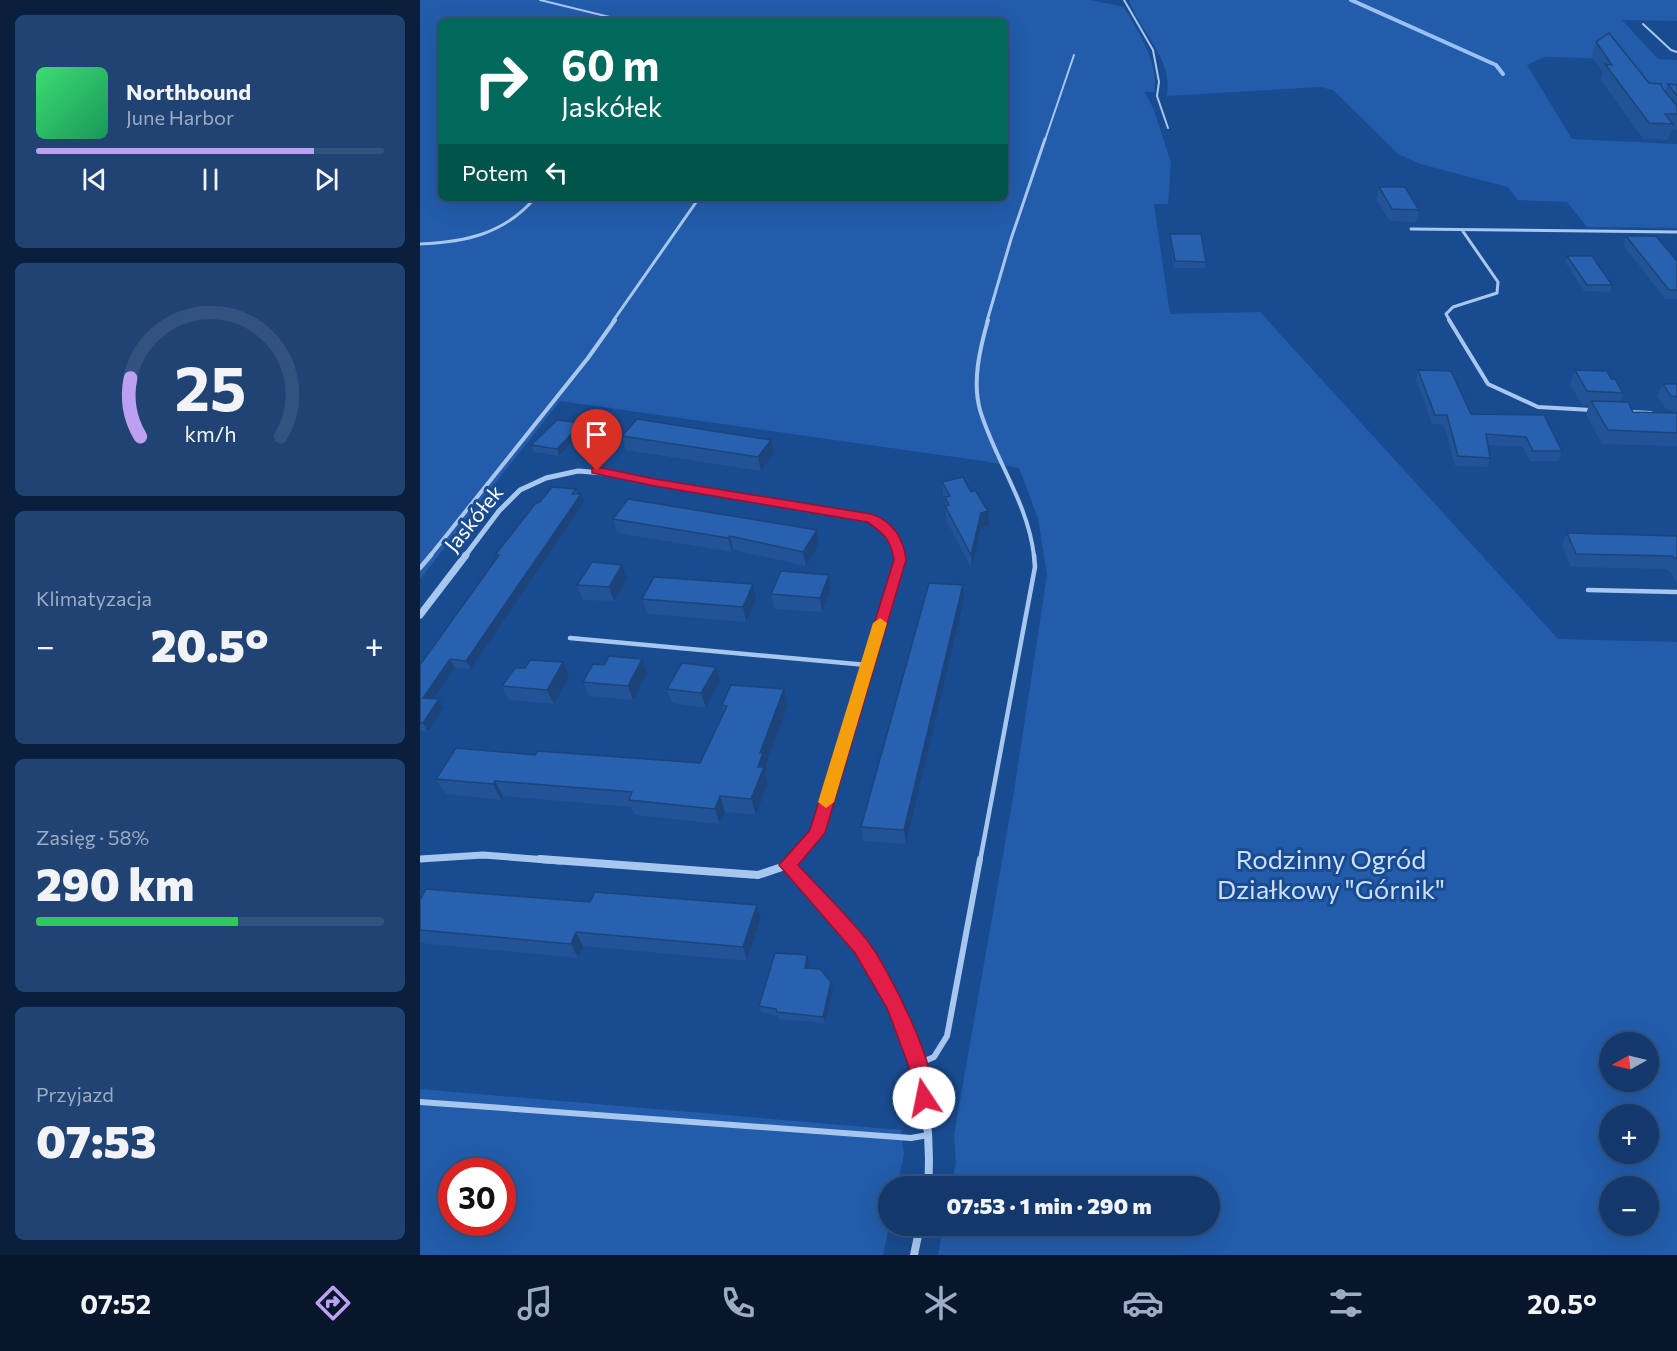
<!DOCTYPE html>
<html lang="pl">
<meta charset="utf-8">
<style>
body{margin:0;font-family:Commissioner,sans-serif;background:#204374;color:#f1f3f6;height:100vh;display:flex;flex-direction:column;font-size:22px;white-space:nowrap}
*{box-sizing:border-box;margin:0}
p{font-size:20px;color:#9dacc2}
.icon{flex:none;width:33px;height:33px;fill:none;stroke:currentColor;stroke-width:2;stroke-linecap:round;stroke-linejoin:round}
.map{position:relative;flex:1;overflow:hidden}
.sheet{display:flex;flex-direction:column;gap:15px;padding:15px;background:#0a1f3b;width:420px}
.sheet>*{flex:none}
.top-card{position:absolute;left:18px;top:18px;width:570px;height:183px;border-radius:9px;box-shadow:0 6px 24px #0002,0 0 0 2px #32527f;background:#00695c;color:#fff;overflow:hidden}
.needle{width:39px;rotate:262deg}
.controls{position:absolute;left:1179px;top:1032px;display:grid;gap:12px}
.controls a{display:grid;place-items:center;width:60px;height:60px;border-radius:50%;background:#13386c;box-shadow:0 6px 24px #0002,0 0 0 2px #32527f;font-size:30px}
.speed{position:absolute;left:18px;top:1158px;display:flex;gap:12px;font-size:30px;font-weight:700;text-align:center}
.speed>*{display:grid;place-content:center;width:78px;height:78px;border-radius:50%;background:#13386c;box-shadow:0 6px 24px #0002,0 0 0 2px #32527f;line-height:1}
.speed .limit{border:9px solid #d22;background:#fff;color:#111}
.pin{position:absolute;display:grid;place-items:center;width:51px;height:51px;color:#fff;margin:-62px -26px;border-radius:50% 50% 50% 0;rotate:-45deg;box-shadow:0 0 6px #0007}
.pin .icon{rotate:45deg}
.me{position:absolute;width:66px;margin:-33px;rotate:349deg;stroke-linejoin:round;filter:drop-shadow(0 0 4px #0008)}
.turn{display:flex;align-items:center;gap:21px;height:126px;padding:0 24px;font-size:27px}
.turn .icon{width:78px;height:78px;stroke-width:2.5}
.turn b{display:block;font-size:42px;line-height:51px}
.then{display:flex;align-items:center;height:57px;padding:0 24px;background:#0003;gap:12px;font-size:22px}
.big{font-size:45px;font-weight:800;line-height:1.1}
.sheet .widget{flex:1;display:flex;flex-direction:column;justify-content:center;gap:9px;min-width:0;padding:0 21px;border-radius:9px;background:#204374}
.sheet .dial{align-items:center;gap:0}
.dial svg{height:156px;overflow:visible;fill:none;stroke:#32527f;stroke-width:7;stroke-linecap:round;text-anchor:middle}
.dial text{fill:#f1f3f6;stroke:none}
.song{display:flex;align-items:center;gap:18px}
.cover{width:72px;height:72px;border-radius:9px;background:linear-gradient(135deg,hsl(140 70% 55%),hsl(150 70% 35%))}
.played{height:6px;border-radius:3px;background:linear-gradient(90deg,#bca0f2 80%,#32527f 80%)}
.keys{display:flex;justify-content:space-around;direction:ltr}
.heat{display:flex;justify-content:space-between;align-items:center;font-size:33px;direction:ltr}
.charge{height:9px;border-radius:4px;background:linear-gradient(90deg,#34c759 58%,#32527f 0)}
.trip{position:absolute;left:458px;top:1176px;width:342px;height:60px;border-radius:30px;background:#13386c;box-shadow:0 6px 24px #0002,0 0 0 2px #32527f;font-weight:800;line-height:60px;text-align:center}
.tab-bar{display:flex;height:96px;justify-content:space-around;align-items:center;background:#08162b;color:#9dacc2}
.tab-bar .icon{width:42px;height:42px}
.tab-bar .on{color:#bca0f2}
.tab-bar b{font-size:27px;color:#f1f3f6}
main{display:flex;flex:1;min-height:0}
.map>svg:first-child{display:block}
.green{fill:#225caa;fill-rule:evenodd}
.lines{fill:none;stroke-linecap:round;stroke-linejoin:round}
.stream{stroke:#9ac1f1;stroke-width:4}
.lane-far4{stroke:#a8c7ef;stroke-width:2}
.lane-far3{stroke:#a8c7ef;stroke-width:3}
.lane-far2{stroke:#a8c7ef;stroke-width:4}
.lane-far1{stroke:#a8c7ef;stroke-width:4.5}
.lane{stroke:#a8c7ef;stroke-width:6}
.street-far2{stroke:#a8c7ef;stroke-width:5}
.street-far1{stroke:#a8c7ef;stroke-width:7}
.street{stroke:#a8c7ef;stroke-width:8}
.wall{fill:#225396}
.shaded-wall{fill:#1c447a}
.building{fill:#2861af;stroke:#1c447a;stroke-width:1.5}
.route{fill:#e11d48;stroke:#92132f;stroke-width:1.5}
.slow{fill:#f59e0b}
.labels{text-anchor:middle;dominant-baseline:central;stroke-width:6;stroke-linejoin:round;paint-order:stroke}
.street-label{font-size:21px;fill:#fff;stroke:#194b90}
.near-park-label{font-size:26px;fill:#cee1fb;stroke:#194b90}
</style>
<main>
<section class="sheet">
<div class="widget">
<div class="song"><i class="cover"></i><div><b>Northbound</b><p>June Harbor</p></div></div>
<div class="played"></div>
<div class="keys"><svg class="icon" aria-label="previous" viewBox="0 0 24 24"><path d="M18 5L8 12l10 7zM5 5v14"/></svg><svg class="icon" aria-label="pause" viewBox="0 0 24 24"><path d="M8 5v14M16 5v14"/></svg><svg class="icon" aria-label="next" viewBox="0 0 24 24"><path d="M6 5l10 7-10 7zM19 5v14"/></svg></div>
</div>
<div class="widget dial"><svg viewBox="0 0 100 80">
<path d="M14 69A42 42 0 1 1 86 69"/>
<path d="M14 69A42 42 0 0 1 9 39" stroke="#bca0f2"/>
<text x="50" y="56" font-size="32" font-weight="700">25</text>
<text x="50" y="72" font-size="11">km/h</text>
</svg></div>
<div class="widget"><p>Klimatyzacja</p>
<div class="heat"><a>−</a><b class="big">20.5°</b><a>+</a></div>
</div>
<div class="widget"><p>Zasięg · 58%</p><b class="big">290 km</b><div class="charge"></div></div>
<div class="widget"><p>Przyjazd</p><b class="big">07:53</b></div>
</section>
<div class="map">
<svg width="1257" height="1255" viewBox="0 0 1257 1255">
<rect width="100%" height="100%" fill="#194b90"/>
<!-- green -->
<path class="green" d="M0,0H671L704,7C718,32 740,63 734,92H725L734,110L751,163L748,204H734L750,314L840,312L1138,639L1257,642V1255H518L523,1226H789V1186H531L536,1163L534,1135L593,798L627,575L618,518L599,468L563,461L140,401L0,579ZM21,21H585V198H21ZM1190,1042H1228V1082H1190ZM1190,1114H1228V1154H1190ZM1190,1186H1228V1226H1190Z
M709,0H1257V21L1202,20L1238,59L1257,60V92L1227,91L1202,59L1125,57L1107,65L1152,139L1257,144V228L1167,227L1147,202L1098,200L1088,187L1000,164L978,154L913,90L900,87L747,96C753,57 720,33 709,0Z
M0,1089L481,1130L484,1154L477,1186H468L469,1226L463,1255H0ZM32,1172H82V1222H32Z"/>
<g class="lines">
<!-- stream -->
<path class="stream" d="M931,0L1076,65L1083,74"/>
<!-- lane-far4 -->
<path class="lane-far4" d="M120,0L206,21
M704,0L733,50L739,82L737,96L748,128
M1223,24L1251,50L1257,52
M625,140L654,55"/>
<!-- lane-far3 -->
<path class="lane-far3" d="M991,229L1257,232
M0,244C46,242 84,234 115,198
M193,321L279,198
M567,321L591,239L625,139
M1030,321L1026,314L1033,307L1077,293L1078,282L1042,230"/>
<!-- lane-far2 -->
<path class="lane-far2" d="M568,320C560,348 552,381 560,410C575,460 608,503 614,556
M1029,320L1068,384L1118,407L1171,410
M1210,412L1231,413
M10,556L168,358L195,320"/>
<!-- lane-far1 -->
<path class="lane-far1" d="M0,568L11,555
M1168,590L1257,592
M150,638L447,665
M560,861L615,567L614,555"/>
<!-- lane -->
<path class="lane" d="M498,1064L514,1057L527,1036L560,859
M0,1102L491,1138L508,1135"/>
<!-- street-far2 -->
<path class="street-far2" d="M45,556L79,511L100,490L126,478L158,471L197,474L235,483L451,518L472,535L479,556"/>
<!-- street-far1 -->
<path class="street-far1" d="M0,615L46,555
M0,859L63,855L140,861
M372,861L397,833L480,560L479,555"/>
<!-- street -->
<path class="street" d="M120,859L338,875L368,865C393,891 421,917 442,947C491,1018 514,1100 508,1186
M368,865L373,859
M494,1255L500,1226"/>
</g>
<!-- wall -->
<path class="wall" d="M1176,42L1229,83L1242,88L1245,92L1248,84L1257,85V130H1251L1248,140L1223,139L1180,79L1183,72L1171,56Z
M959,187L999,210L996,222L970,221L956,199Z
M750,234L786,262L785,268H754L750,240Z
M1206,236L1257,261V299H1245L1203,245Z
M1147,256L1192,285L1190,292L1164,291L1145,262Z
M998,370L1051,414L1142,451L1138,461H1110L1103,447L1068,445L1070,458L1067,467L1035,466L1024,425L1012,424L996,380Z
M1155,370L1191,379L1203,393L1200,402L1213,412L1253,413L1254,411L1246,409L1237,396L1243,384H1257V446L1182,444L1166,414L1169,405H1162L1150,384Z
M164,430L139,456L114,452L111,445Z
M202,436L351,440L354,453L341,471L206,450Z
M522,482L569,526L561,527L552,569L526,520L525,500L523,496Z
M156,489L158,494L164,502L51,669L35,668L13,699H19L24,708L8,732L0,731V665L77,558L75,555L120,502Z
M193,519L399,545L386,566L313,550L312,552L197,533Z
M1147,533L1257,536V584L1251,573L1246,569L1151,567L1142,546Z
M202,565L207,579L194,601L163,600L157,585Z
M409,575L411,589L402,612L354,609L351,594Z
M543,585L544,600L486,844L443,841L441,827Z
M222,599H336L326,622L227,614Z
M143,662L149,677L134,704L89,700L82,686L105,668Z
M227,674L213,700L169,696L163,682Z
M300,681L286,708L252,703L247,689Z
M302,705H368L346,765L347,769L345,773L348,782L336,815L305,812L300,824L215,815L211,807L83,796L81,800L26,794L16,779L115,755L280,763L304,713Z
M0,897L337,905L341,918L327,961L163,946L158,958L0,943Z
M389,962L388,968L411,982L413,989L405,1023L359,1019L358,1016L341,1012L339,1006Z"/>
<!-- shaded-wall -->
<path class="shaded-wall" d="M162,423L164,430L139,456L137,449Z
M351,440L354,453L341,471L338,457Z
M161,494L164,502L51,669L46,661Z
M568,511L569,526L561,527L552,569L551,555L561,513Z
M397,530L399,545L386,566L383,552Z
M310,536L313,550L312,552L308,538Z
M202,565L207,579L194,601L189,587Z
M409,575L411,589L402,612L400,598Z
M333,584L336,599L326,622L323,607Z
M543,585L544,600L486,844L484,830Z
M30,659L35,668L8,706L3,698Z
M222,659L227,674L213,700L208,686Z
M143,662L149,677L134,704L127,690Z
M296,667L300,681L286,708L281,693Z
M364,689L368,705L346,765L347,769L345,773L348,782L336,815L331,799L340,753Z
M19,699L24,708L8,732L3,723Z
M75,781L83,796L81,800L73,784Z
M300,796L305,812L300,824L295,809Z
M337,905L341,918L327,961L323,947Z
M156,932L163,946L158,958L151,944Z
M387,955L389,962L387,975L385,968Z
M411,982L413,989L405,1023L403,1017Z"/>
<!-- building -->
<path class="building" d="M1189,33L1229,83L1241,84L1242,88L1257,106V114H1245L1253,124L1229,123L1185,64L1192,65L1176,42Z
M1248,84L1257,85V96Z
M959,187H985L999,210L972,209Z
M750,234H781L786,262L755,261Z
M1206,236H1236L1257,261V290H1249Z
M1147,256H1172L1192,285H1167Z
M998,370L1031,371L1051,414L1124,415L1142,451H1113L1106,437L1066,434L1070,458L1038,456L1027,415H1015Z
M1155,370L1187,371L1191,379H1195L1203,393L1167,391Z
M1243,384H1257V397L1251,396Z
M1171,401L1208,402L1213,412L1257,413V433L1188,430Z
M217,419L351,440L338,457L202,436Z
M137,420L162,423L137,449L111,445Z
M543,477L551,492L555,490L568,511L561,513L551,555L525,506L529,505L525,497L530,496L522,482Z
M132,487L156,489L152,494H161L46,661L30,659L3,698L19,699L3,723H0V665L79,555H75L115,504L120,502Z
M208,499L397,530L383,552L310,536L308,538L193,519Z
M1147,533L1257,536V559L1252,556L1156,554Z
M172,562L202,565L189,587L157,585Z
M361,571L409,575L400,598L351,594Z
M234,577L333,584L323,607L222,599Z
M509,583L543,585L484,830L441,827Z
M189,656L222,659L208,686L163,682L173,664L184,665Z
M110,660L143,662L127,690L82,686L95,668H105Z
M262,663L296,667L281,693L247,689Z
M311,685L364,689L340,753H343L338,767H344L331,799L300,796L295,809L209,800L212,792L75,781L73,784L16,779L36,748L115,755L118,751L280,763L307,706L302,705Z
M6,889L170,902L175,892L337,905L323,947L156,932L151,944L0,930V897L1,898Z
M355,953L387,955L385,968L400,969L411,982L403,1017L357,1012L356,1009L339,1006Z"/>
<!-- route -->
<path class="route" d="M177,467L235,479L451,514C473,521 484,539 486,560L405,833L378,865C401,890 426,914 447,940C467,966 524,1076 511,1105L504,1108L498,1105L488,1064L467,1008L435,953L359,865L390,830L474,560C471,540 464,533 447,522L235,486L172,473V468Z"/>
<!-- slow -->
<path class="slow" d="M460,618L467,623L414,802L406,808L398,802L453,623Z"/>
<g class="labels">
<!-- street labels -->
<g class="street-label">
<text transform="translate(53 518) rotate(-51)">Jaskółek</text>
</g>
<!-- near-park labels -->
<g class="near-park-label">
<text x="911" y="858">Rodzinny Ogród<tspan x="911" dy="30">Działkowy "Górnik"</tspan></text>
</g>
</g>
</svg>
<div class="controls">
<a><svg class="needle" viewBox="-14 -14 28 28"><path d="M0-13l5 13h-10z" fill="#e53935"/><path d="M0 13l5-13h-10z" fill="#9dacc2"/></svg></a>
<a>+</a>
<a>−</a>
</div>
<div class="speed"><div class="limit">30</div></div>
<div class="pin" style="left:177px;top:471px;background:#d93025"><svg class="icon" aria-label="arrive" viewBox="0 0 24 24"><path d="M6 21V4h12l-3 4 3 4H6"/></svg></div>
<svg class="me" style="left:504px;top:1098px" viewBox="-20 -20 40 40"><circle r="19" fill="#fff"/><path d="M0-13L10 11 0 6-10 11z" fill="#e11d48"/></svg>
<div class="trip">07:53 · 1 min · 290 m</div>
<div class="top-card">
<div class="turn"><svg class="icon" aria-label="right" viewBox="0 0 24 24"><path d="M7 20v-9h11M14 6l5 5-5 5"/></svg><div><b>60 m</b>Jaskółek</div></div>
<div class="then">Potem<svg class="icon" aria-label="left" viewBox="0 0 24 24"><path d="M17 20v-9H6M10 6l-5 5 5 5"/></svg></div>
</div>
</div>
</main>
<nav class="tab-bar">
<b>07:52</b>
<svg class="icon on" aria-label="directions" viewBox="0 0 24 24"><path d="M12 3l9 9-9 9-9-9zM9 14v-3h6M13 9l2 2-2 2"/></svg>
<svg class="icon" aria-label="music" viewBox="0 0 24 24"><path d="M9 18V5l10-2v13"/><circle cx="6" cy="18" r="3"/><circle cx="16" cy="16" r="3"/></svg>
<svg class="icon" aria-label="phone" viewBox="0 0 24 24"><path d="M5 4h4l2 5-3 2q2 4 5 5l2-3 5 2v4C11 20 4 13 5 4z"/></svg>
<svg class="icon" aria-label="climate" viewBox="0 0 24 24"><path d="M12 3v18M4 7l16 10M4 17L20 7"/></svg>
<svg class="icon" aria-label="car" viewBox="0 0 24 24"><path d="M5 17H2v-5l4-1 3-4h7l3 4 3 1v5h-3M9 17h6M6 11h13"/><circle cx="7" cy="17" r="2"/><circle cx="17" cy="17" r="2"/></svg>
<svg class="icon" aria-label="filters" viewBox="0 0 24 24"><path d="M4 7h16M4 17h16"/><circle cx="9" cy="7" r="2"/><circle cx="15" cy="17" r="2"/></svg>
<b>20.5°</b>
</nav>
